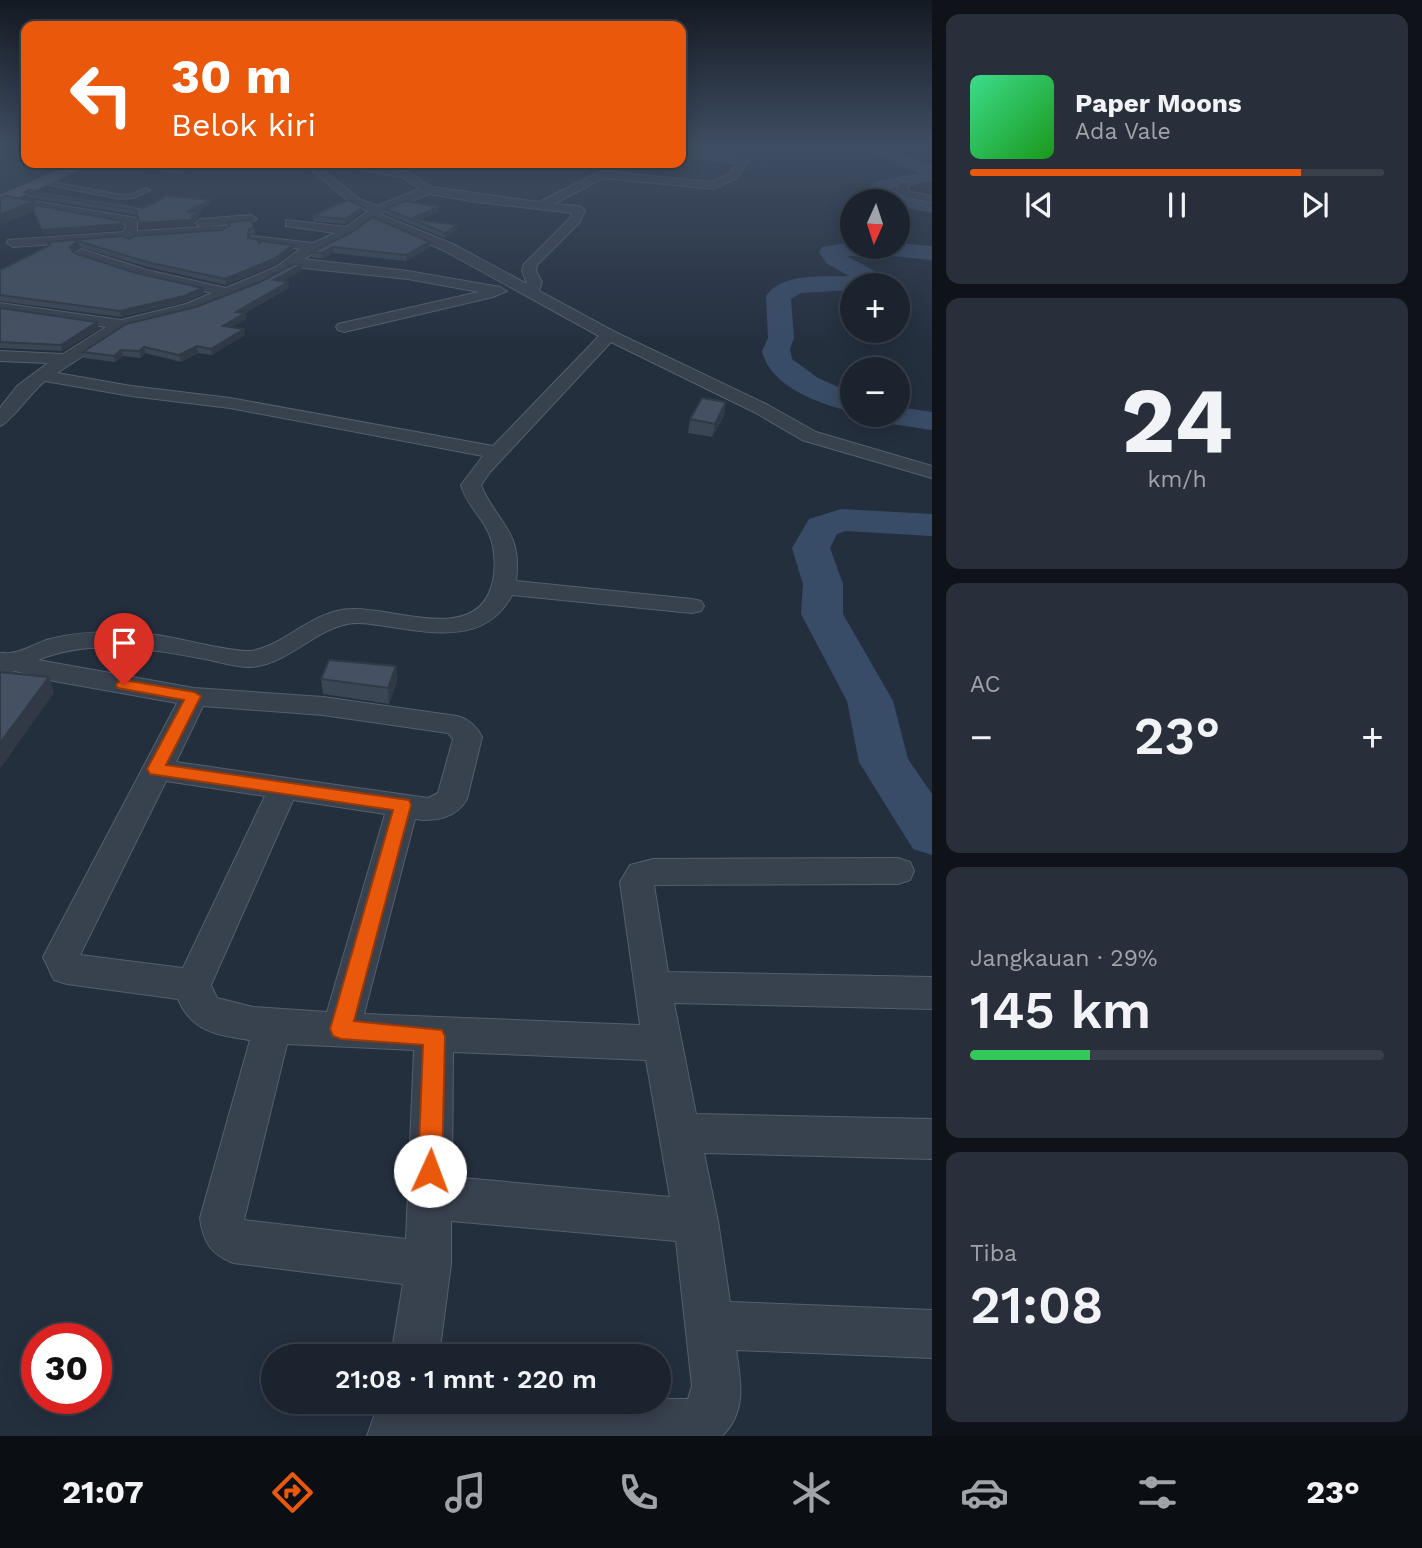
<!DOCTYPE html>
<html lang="id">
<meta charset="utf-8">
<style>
body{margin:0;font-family:"Work Sans",sans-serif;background:#282f3a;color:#f1f3f6;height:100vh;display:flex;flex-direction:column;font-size:26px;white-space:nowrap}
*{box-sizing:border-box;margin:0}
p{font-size:23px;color:#a0a4aa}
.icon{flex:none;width:38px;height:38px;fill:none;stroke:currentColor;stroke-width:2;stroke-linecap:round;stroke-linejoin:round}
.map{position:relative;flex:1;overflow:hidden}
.drawer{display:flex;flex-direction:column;gap:14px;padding:14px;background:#0f1319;width:490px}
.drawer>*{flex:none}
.guide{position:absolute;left:21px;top:21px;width:665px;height:147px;border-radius:14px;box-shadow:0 4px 18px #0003,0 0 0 2px #39404a;background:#ea580c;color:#fff;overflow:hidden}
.needle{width:46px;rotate:183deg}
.tools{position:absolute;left:840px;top:189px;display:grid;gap:14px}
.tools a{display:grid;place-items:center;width:70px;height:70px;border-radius:50%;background:#1b232e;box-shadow:0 4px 18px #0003,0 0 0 2px #39404a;font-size:35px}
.speed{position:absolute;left:21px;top:1323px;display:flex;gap:14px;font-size:35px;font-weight:700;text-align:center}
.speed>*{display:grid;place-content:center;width:91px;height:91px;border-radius:50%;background:#1b232e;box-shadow:0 4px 18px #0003,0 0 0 2px #39404a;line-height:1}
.speed .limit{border:10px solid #d22;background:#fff;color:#111}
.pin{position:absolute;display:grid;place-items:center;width:60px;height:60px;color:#fff;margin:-72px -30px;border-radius:50% 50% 50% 0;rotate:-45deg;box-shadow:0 0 7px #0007}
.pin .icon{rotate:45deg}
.me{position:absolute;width:77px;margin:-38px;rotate:2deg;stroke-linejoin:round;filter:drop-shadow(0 0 5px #0008)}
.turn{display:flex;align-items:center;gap:24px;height:147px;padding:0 35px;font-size:32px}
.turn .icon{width:91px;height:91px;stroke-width:2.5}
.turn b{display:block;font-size:49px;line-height:60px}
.big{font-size:52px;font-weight:600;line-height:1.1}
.drawer .tile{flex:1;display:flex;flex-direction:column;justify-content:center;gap:10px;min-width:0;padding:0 24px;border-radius:14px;background:#282f3a}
.drawer .dial{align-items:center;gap:0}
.dial b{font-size:91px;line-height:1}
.song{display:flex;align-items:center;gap:21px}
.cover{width:84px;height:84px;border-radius:10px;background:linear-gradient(135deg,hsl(150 70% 55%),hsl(120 70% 35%))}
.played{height:7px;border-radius:4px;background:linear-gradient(90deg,#ea580c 80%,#39404a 80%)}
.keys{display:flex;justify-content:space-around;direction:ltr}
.heat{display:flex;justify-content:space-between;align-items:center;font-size:38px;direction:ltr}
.charge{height:10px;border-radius:5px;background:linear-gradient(90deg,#34c759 29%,#39404a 0)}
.trip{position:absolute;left:261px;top:1344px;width:410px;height:70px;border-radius:35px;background:#1b232e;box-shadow:0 4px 18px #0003,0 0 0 2px #39404a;font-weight:600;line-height:70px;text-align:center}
.dock{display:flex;height:112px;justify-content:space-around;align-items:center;background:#0b0e12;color:#a0a4aa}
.dock .icon{width:49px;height:49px}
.dock .active{color:#ea580c}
.dock b{font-size:32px;color:#f1f3f6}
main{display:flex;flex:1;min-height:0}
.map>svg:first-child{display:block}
.green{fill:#263c3f}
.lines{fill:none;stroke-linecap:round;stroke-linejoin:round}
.river{fill:#394c67;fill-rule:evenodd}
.service-casing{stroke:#565f6c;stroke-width:2}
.minor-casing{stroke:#565f6c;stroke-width:2}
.primary-casing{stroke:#414a57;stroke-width:2}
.service{fill:#38414e;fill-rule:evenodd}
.minor{fill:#38414e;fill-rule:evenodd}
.primary{fill:#56606e;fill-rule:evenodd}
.wall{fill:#3b4654}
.shaded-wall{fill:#303945}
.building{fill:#455162;stroke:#303945;stroke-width:2}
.route{fill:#ea580c;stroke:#983908;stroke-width:2}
</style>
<main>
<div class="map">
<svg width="932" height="1436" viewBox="0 0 932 1436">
<rect width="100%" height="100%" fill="#242f3e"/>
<!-- green -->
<path class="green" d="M0,145H26V163H71C47,173 23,182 0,193Z"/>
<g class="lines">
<!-- river -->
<path class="river" d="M859,145H882L932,165V181L892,189L911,197L932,201V213L899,206L898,201C888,201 875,199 868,190L875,181L920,173L861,149Z
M852,242V247H898V243L932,246V260L881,255L847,256L877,272L881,277L877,285H852V290L801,293L791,299L794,338L790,349L792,359L818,378L852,393V412C820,404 770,387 762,351L768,338L766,296C782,272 824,277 849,276L826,263L819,252L822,247Z
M898,407L932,412V430L878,422L873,415H898Z
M841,509L932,514V536L845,531L837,534L830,548L843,584V614L893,701L908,759L932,794V855L913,849L859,762L847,701L801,614L803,584L792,548L809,519Z"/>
<!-- service casing -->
<g class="service-casing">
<path id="service" d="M42,180L120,195H130L147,188L150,190L133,198L120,199L40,183Z"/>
</g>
<!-- minor casing -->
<g class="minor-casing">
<path id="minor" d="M681,150L736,155L748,162L737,178L713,189L603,178L554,204L579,206L585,210L580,222L537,265L536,271L542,282L539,291L615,332L768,405L816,432L932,466V478L802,440L756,413L611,342L490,472L481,485L484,492C502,527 522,534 516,581L692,599L701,601L704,606L701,611L692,613L512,595C486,645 431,633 385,626C372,624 356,621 343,625C309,634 283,668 246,667C231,666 214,660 199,658C146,648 89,639 38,660L194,688L323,697L457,716C469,719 476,726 482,737L467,799C456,818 435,822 415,819L364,1014L640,1025L620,882L630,865L653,859L898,858L910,862L914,871L910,880L898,884L654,885L668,972L932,977V1009L674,1003L696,1114L932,1119V1159L704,1153L718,1221L730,1302L932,1310V1358L736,1350C741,1381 747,1412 722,1436H367L379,1402H658V1399H688L692,1386L676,1241L451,1221V1264L439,1356H391L403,1284L233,1263C211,1254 203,1242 200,1218L250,1040C217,1035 192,1032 178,999L67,984L54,980L43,957L177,703L54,681L15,671L0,676V653C3,652 7,654 10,653C23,652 38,642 50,639C85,630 121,631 156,635C180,638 229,652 250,651C284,647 311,610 352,609C391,607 468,641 489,593C498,573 496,543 485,526C477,512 465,501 461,485L483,456L230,408L131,396L45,381C33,390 10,423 0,426V408L17,386L48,363L0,361V351L63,354L106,327L0,311V303L121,320L186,304L212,293L138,276L76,256L74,253L81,249L147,270L226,288L276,267L300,249L251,242V236L313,243L335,233L286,226V220L346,227L368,211L351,203L303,163H314L359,199L377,206L420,189L402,177L341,166L336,163H358L409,172L431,187L539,202L615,164L620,167L613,172L711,182L729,174L737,163L681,156ZM429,194L477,202L572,213L570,218L524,264L522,271L527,284L453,244L379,214ZM372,219L443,250L599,336L493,446L230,398L131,386L57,373L126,328L196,310L260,285L294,267L408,279L479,292L338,324L336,327L338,330L344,332L493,297L507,291L500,287L408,271L303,259L353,234ZM203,706L323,715L448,733L453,739L438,793L428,798L176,762ZM166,781L265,796L183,968L80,955ZM293,800L385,814L327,1012L253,1007L217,998L211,985ZM287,1044L414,1050L406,1239L244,1220ZM453,1052L646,1060L670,1197L452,1177Z
M525,163H539L529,168L524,165Z
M901,182H909L908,190L910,192L932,196V202L903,197L896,191Z
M4,196L137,218V231L201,227L195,223L201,219L251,215L257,219L251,223L204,226H226L228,229L222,233L135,239L129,242L124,239L13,247L7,243L8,240L124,232L126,224L0,201V197Z"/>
</g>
<!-- primary casing -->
<g class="primary-casing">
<path id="primary" d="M75,163H93L0,206V195Z"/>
</g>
<!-- service -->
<use href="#service" class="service"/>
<!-- minor -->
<use href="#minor" class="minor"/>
<!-- primary -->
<use href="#primary" class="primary"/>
</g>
<!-- wall -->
<path class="wall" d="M112,163H210L177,174L112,165Z
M230,163H302L303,166L293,170Z
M25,192L144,208L210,200V204L197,212H199V217L193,222V225L140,228L137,215L26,197Z
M386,209L438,212L420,220L457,230L445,238L386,214Z
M363,211L345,224L314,221L313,216Z
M254,228L255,234H249V238L259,243L293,251L275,265L226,285L148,267L80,247L73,251L74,253L136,273L203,288L204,294L185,302L121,317L0,301V270L49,245L48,242L129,239Z
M354,231L430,242V247L406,261L333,253L323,259L312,257V252Z
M301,265L302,270L282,281L289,288L245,313L246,319L232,327L245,335L212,355L198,353L181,362L145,353L141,358L123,356L115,362L84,358L83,352Z
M0,308L99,329L62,351L0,348Z
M726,402L724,416L712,437L688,433L690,419Z
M396,666L397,682L389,704L323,694L321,679Z"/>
<!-- shaded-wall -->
<path class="shaded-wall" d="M195,163H210L177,174L176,169Z
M298,163H302L303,166L293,170L292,165Z
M210,200V204L187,217V212Z
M33,201L36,210L0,226V215Z
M363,207V211L345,224V219Z
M438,207V212L417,221L411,219Z
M199,212V217L193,222V225L140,228L139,223Z
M122,221L123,226L122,230L44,235L42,230Z
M457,225V230L445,238V233Z
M78,241L80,247L71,252L70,247Z
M430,242V247L406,261V255Z
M293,245V251L275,265L226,285L225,279Z
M333,247V253L323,259L322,253Z
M301,265L302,270L275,286L274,280Z
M288,282L289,288L237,317L236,312Z
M203,288L204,294L185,302L121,317L120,311Z
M245,313L246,319L224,332L223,326Z
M97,322L99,329L62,351L61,345Z
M244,329L245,335L212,355L211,349Z
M197,346L198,353L181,362L179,355Z
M144,347L145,353L141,358L139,351Z
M121,350L123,356L115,362L114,356Z
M726,402L724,416L712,437L715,424Z
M396,666L397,682L389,704L388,688Z
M49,677L54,693L0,769V743Z"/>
<!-- building -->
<path class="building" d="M130,163H195L176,169Z
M271,163H298L292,165Z
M29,190L144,208L167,196L210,200L187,212H199L192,217V220L139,223L136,210L25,192Z
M6,196L33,201L0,215V198Z
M349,200L363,207L345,219L313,216L333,206Z
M405,201L438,207L411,219L457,225L445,233L386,209Z
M35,205L122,221L121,224L42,230L33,210Z
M372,217L430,242L406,255L333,247L322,253L312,252L354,231Z
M251,220L254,228L249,229L248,238L258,240L259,243L262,241L293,245L274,259L225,279L147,262L78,241L70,247L74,253L136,273L203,288L184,296L120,311L0,295V270L50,245L48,242L122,236L129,239L135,236L221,230L229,226V222Z
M294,264L301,265L274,280L288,282L236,312L245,313L223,326L244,329L211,349L197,346L179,355L144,347L139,351L121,350L114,356L83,352L126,324L196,307L260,282Z
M0,308L97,322L61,345L0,342Z
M702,398L726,402L715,424L690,419Z
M329,660L396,666L388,688L321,679Z
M0,672L49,677L0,743Z"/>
<!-- sky -->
<linearGradient id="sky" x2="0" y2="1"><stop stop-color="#141a22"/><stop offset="0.42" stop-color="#3f4d63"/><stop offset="1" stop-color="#3f4d63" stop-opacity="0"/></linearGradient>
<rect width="932" height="346" fill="url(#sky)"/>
<!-- route -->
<path class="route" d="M124,680L194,692L201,696L166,765L409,800L411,805L354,1021L442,1030L445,1036L442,1171L438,1179L430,1183L421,1179L418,1171L423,1045L341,1039L333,1036L330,1029L393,810L150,774L147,769L184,700L118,688L116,685L118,682Z"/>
</svg>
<div class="tools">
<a><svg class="needle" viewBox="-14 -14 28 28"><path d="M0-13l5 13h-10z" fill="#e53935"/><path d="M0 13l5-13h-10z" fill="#a0a4aa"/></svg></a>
<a>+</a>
<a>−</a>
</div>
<div class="speed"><div class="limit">30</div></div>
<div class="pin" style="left:124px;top:685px;background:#d93025"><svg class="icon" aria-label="arrive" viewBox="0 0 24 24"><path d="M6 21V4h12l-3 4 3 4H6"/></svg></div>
<svg class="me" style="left:430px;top:1171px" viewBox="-20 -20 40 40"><circle r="19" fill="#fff"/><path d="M0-13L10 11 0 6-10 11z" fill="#ea580c"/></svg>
<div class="trip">21:08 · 1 mnt · 220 m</div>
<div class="guide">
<div class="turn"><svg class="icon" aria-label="left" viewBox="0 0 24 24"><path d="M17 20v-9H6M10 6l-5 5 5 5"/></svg><div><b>30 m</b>Belok kiri</div></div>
</div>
</div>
<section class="drawer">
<div class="tile">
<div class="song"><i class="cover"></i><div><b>Paper Moons</b><p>Ada Vale</p></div></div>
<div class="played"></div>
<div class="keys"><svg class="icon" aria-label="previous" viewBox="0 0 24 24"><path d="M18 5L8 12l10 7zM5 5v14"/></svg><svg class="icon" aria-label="pause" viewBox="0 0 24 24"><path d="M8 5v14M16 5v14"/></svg><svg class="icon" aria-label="next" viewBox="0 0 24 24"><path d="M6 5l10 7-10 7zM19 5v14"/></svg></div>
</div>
<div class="tile dial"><b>24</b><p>km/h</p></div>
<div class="tile"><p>AC</p>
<div class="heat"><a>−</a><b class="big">23°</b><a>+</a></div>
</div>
<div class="tile"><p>Jangkauan · 29%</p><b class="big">145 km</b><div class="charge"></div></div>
<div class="tile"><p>Tiba</p><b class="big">21:08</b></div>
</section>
</main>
<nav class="dock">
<b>21:07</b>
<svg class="icon active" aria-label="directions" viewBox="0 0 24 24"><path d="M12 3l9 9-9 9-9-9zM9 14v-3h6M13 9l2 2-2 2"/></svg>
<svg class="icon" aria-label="music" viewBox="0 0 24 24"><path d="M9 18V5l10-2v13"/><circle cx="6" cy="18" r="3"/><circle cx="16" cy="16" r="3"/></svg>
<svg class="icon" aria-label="phone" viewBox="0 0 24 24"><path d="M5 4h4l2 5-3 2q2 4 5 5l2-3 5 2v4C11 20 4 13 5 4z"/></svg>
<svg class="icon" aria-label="climate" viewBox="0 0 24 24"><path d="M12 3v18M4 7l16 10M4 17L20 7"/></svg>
<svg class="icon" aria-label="car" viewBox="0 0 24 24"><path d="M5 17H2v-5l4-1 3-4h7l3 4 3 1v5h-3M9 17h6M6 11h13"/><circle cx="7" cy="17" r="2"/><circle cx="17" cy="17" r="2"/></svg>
<svg class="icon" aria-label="filters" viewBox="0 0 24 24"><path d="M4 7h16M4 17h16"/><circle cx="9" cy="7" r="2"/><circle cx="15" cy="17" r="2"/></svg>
<b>23°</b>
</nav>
